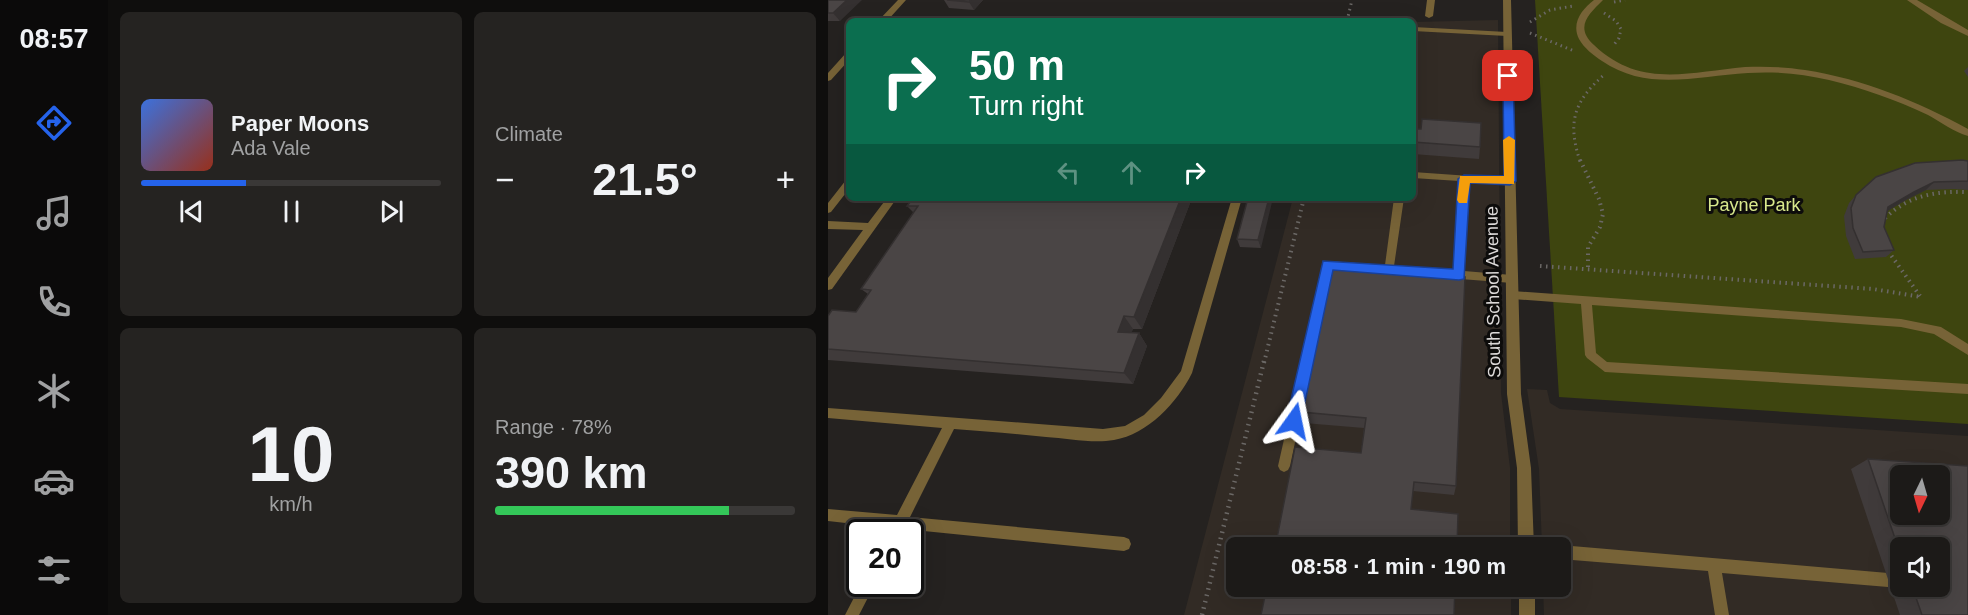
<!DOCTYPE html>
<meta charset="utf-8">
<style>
body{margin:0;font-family:Arial,sans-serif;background:#252321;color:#f1f3f6;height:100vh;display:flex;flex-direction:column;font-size:22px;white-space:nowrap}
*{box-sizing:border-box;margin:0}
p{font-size:20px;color:#a0a1a2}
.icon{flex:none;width:33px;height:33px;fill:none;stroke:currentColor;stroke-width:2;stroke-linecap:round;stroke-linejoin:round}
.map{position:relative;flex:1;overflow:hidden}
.side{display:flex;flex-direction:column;gap:12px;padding:12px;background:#0f0e0d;width:720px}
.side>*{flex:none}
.hud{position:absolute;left:18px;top:18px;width:570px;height:183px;border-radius:9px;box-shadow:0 6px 24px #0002,0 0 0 2px #3a3837;background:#0b6e4f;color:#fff;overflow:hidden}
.needle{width:39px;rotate:185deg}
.fabs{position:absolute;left:1062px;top:465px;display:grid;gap:12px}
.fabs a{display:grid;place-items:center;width:60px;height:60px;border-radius:9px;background:#1c1a18;box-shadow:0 6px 24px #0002,0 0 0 2px #3a3837;font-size:30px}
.speed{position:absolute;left:18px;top:519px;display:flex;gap:12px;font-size:30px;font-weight:700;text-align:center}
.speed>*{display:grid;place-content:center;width:78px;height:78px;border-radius:50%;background:#1c1a18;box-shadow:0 6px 24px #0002,0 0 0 2px #3a3837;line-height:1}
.speed .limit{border:3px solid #111;border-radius:9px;background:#fff;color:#111}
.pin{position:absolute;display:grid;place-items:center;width:51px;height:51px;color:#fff;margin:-26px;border-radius:12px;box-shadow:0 3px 9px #0006}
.me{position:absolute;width:66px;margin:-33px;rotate:12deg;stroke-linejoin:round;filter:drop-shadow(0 0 4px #0008)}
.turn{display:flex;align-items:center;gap:21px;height:126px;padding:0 24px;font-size:27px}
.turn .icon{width:78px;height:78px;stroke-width:2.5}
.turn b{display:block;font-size:42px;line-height:51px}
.lanes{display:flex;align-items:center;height:57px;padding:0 24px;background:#0003;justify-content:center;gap:30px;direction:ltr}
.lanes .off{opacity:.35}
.big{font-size:45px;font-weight:700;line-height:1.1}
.side .widget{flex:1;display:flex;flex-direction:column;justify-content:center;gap:9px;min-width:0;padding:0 21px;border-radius:9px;background:#252321}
.side .dial{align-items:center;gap:0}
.dial b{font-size:78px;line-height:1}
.song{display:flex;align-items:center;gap:18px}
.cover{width:72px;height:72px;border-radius:9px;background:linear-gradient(135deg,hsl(220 70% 55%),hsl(10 70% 35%))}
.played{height:6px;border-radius:3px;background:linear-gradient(90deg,#2563eb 35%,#3a3837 35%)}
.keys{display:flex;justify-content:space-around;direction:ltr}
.heat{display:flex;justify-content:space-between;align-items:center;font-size:33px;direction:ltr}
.charge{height:9px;border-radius:4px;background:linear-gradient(90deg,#34c759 78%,#3a3837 0)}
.side .tiles{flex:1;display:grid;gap:12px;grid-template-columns:repeat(2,1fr)}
.trip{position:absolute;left:398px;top:537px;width:345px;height:60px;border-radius:9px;background:#1c1a18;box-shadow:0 6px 24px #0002,0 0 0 2px #3a3837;font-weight:700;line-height:60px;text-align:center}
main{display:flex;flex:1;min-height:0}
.dock{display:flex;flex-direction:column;width:108px;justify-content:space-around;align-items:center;background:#0b0a0a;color:#a0a1a2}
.dock .icon{width:42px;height:42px}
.dock .active{color:#2563eb}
.dock b{font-size:27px;color:#f1f3f6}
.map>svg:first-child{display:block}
.built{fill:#322b25;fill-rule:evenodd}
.green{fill:#3e450f}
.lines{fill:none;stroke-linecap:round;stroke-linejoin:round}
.path-far2{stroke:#6b6866;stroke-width:3;stroke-dasharray:1.5 4;stroke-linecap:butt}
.path-far1{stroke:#6b6866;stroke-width:4;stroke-dasharray:1.5 4.5;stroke-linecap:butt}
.path{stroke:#6b6866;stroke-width:4.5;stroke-dasharray:1.5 5;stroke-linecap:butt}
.lane{fill:#776337;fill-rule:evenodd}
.street{fill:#776337;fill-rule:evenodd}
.wall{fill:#403b3b;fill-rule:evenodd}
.shaded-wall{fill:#343030}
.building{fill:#4a4545;stroke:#343030;stroke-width:1.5;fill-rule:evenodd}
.route{fill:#2563eb;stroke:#184099;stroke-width:1.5}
.slow{fill:#f59e0b}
.labels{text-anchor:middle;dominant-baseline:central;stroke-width:6;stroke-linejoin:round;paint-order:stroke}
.park-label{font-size:18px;fill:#d8e88c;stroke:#0d0c0b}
.street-label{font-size:18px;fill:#dcd9d8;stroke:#0d0c0b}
</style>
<main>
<nav class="dock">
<b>08:57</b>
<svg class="icon active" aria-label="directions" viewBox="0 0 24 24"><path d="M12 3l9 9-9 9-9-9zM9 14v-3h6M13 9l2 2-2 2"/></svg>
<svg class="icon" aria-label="music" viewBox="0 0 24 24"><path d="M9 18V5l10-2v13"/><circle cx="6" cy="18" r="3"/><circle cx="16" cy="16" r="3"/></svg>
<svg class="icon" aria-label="phone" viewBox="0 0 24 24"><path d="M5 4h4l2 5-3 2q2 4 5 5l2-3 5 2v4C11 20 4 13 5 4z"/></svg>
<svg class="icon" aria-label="climate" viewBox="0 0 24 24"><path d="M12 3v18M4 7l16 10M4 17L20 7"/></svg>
<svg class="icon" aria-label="car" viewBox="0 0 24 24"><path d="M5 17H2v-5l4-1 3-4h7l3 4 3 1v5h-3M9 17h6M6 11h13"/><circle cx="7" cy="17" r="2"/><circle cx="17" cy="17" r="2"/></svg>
<svg class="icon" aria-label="filters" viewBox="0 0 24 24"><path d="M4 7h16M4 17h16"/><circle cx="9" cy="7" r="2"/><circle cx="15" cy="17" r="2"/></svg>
</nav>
<section class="side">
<div class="tiles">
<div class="widget">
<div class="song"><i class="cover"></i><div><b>Paper Moons</b><p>Ada Vale</p></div></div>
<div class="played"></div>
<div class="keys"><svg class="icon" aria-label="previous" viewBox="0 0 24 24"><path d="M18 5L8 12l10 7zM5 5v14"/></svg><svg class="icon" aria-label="pause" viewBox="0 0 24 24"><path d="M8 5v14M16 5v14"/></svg><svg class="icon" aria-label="next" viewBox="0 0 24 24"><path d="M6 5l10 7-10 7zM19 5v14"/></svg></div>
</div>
<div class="widget"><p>Climate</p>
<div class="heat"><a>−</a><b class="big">21.5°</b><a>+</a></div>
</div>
<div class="widget dial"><b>10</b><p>km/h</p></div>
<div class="widget"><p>Range · 78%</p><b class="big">390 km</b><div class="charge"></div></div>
</div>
</section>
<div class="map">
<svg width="1140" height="615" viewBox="0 0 1140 615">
<rect width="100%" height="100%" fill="#252220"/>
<!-- built -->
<path class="built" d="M670,20L673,393L682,468V547L408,548V586L683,587V615H356L465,198H585V22Z
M699,389L719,390L722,403L732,409L1140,436V615H716L715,587L732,586V548L714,547L711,469ZM1072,476H1112V514H1072ZM1072,548H1112V586H1072Z"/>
<!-- green -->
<path class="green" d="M707,0H1140V424L731,397Z"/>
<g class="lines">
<!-- path-far2 -->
<path class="path-far2" d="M786,2L797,0
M776,13L788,21L793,29L791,38L785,46
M519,21L524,0
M702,22L722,10L745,6
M702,33L746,51
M752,161C739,122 746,101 777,74"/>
<!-- path-far1 -->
<path class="path-far1" d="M752,160L771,199L775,214L772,227L760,247V270
M1057,218C1081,195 1108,191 1140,192
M1060,251L1092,296
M712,266L1045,289L1093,297
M436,363L476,198"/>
<!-- path -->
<path class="path" d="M374,615L436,361"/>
<!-- lane -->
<path class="lane" d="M585,27L679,32L683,34L679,36L585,31Z
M585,172L685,179L687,181L682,184L640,182L636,271L684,275L688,276L689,279L688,282L684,283L504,269L462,466L460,470L456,472L452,470L450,466L496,262L500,261L557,265L566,198H576L566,266L626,271L631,181L585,178Z
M21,179V189L3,212L0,213V203L18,180Z
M59,198H69L4,289L0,290V278L35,230L0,229V221L40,223Z
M404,198H414L364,373C349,403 320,434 286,440C265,444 239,438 218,437C187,434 157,431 126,429L82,517L296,537L301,539L303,544L301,549L296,551L76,529L74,532H61L62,528L0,521V509L69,515L114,428L0,418V408L275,429L297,426L316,415L333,398L353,371Z
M684,291L1073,319L1113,327L1140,344V355L1106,334L1073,327L764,305L768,353L779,362L1140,384V394L777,372L759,358L757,355L753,304L684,299L680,298L679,295L680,292Z
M732,545L1060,573L1065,575L1067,580L1065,585L1060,587L894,573L901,615H887L880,571L732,559V548H727Z
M33,584H47L31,615H17Z"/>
<!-- street -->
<path class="street" d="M70,0H78L59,21H50Z
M599,0H607L605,16L601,18L597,16Z
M675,0H683L693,394L703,468L706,548H690L689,468L679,394Z
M766,0H775C761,14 746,27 766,45C812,89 861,72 917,67C937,66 958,67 977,70C1035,79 1089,101 1140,129V136C1126,132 1113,122 1100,115C1068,100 1035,88 1001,80C975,74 947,71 920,73C869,76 819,92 774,61C765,55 756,48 751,39C743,23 754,9 766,0Z
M1079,0H1089L1140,30V36L1113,23Z
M21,52V60L3,80L0,81V73L18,53Z
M691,586H707V615H691Z"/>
</g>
<!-- wall -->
<path class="wall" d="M0,0L12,21H0Z
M116,0H155L146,10L121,8Z
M1140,67V77L1136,71Z
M585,129L652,147L651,159L585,154Z
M1140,161V190L1126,189L1098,190L1078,200L1059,211L1056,227L1066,250L1058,257L1027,259L1018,236L1016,216L1021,203L1028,195Z
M364,198L314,329H305L303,333H311L319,346L305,384L0,360V316L28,312L40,294L33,289L86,213L79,206Z
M420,198L433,248L412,247L409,239Z
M501,269L628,486L626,495L585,491L447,548L533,453L536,428L476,423L473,412Z
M1040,459L1140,615H1072L1023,469ZM1072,548L1112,586H1072Z"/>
<!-- shaded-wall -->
<path class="shaded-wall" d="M19,0H34L12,21L5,13Z
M143,0H155L146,10L141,2Z
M1106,182L1098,190L1078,200L1053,215L1060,207L1086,192Z
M353,198H364L314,329L306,317Z
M441,198H445L433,248L430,240Z
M296,316L305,329L299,344L290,332Z
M311,333L319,346L305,384L296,373Z"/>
<!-- building -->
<path class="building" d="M0,0H19L5,13H0Z
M119,0H143L141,2Z
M594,119L653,123L652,147L585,142V129H593Z
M1134,160L1140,161V181L1106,182L1086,192L1060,207L1056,227L1066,250L1035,252L1025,228L1023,208L1028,195L1048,177L1087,163Z
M85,198H353L306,317L296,316L290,332L311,333L296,373L0,349V316L4,310L28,312L43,290L33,289L90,206H79Z
M420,198H441L430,240L409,239Z
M501,269L637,277L628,486L586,482L583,509L630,514L629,548H447L467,447L533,453L538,418L473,412Z
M1040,459L1140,466V615H1094L1084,586H1112V548H1072V553ZM1072,476H1112V514H1072Z
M439,586H627L626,615H433Z"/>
<!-- route -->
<path class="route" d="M680,73L685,76L688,181L682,185L642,183L636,279L631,280L505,270L473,421L471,426L466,428L460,426L458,421L495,261L625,269L630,179L636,175L676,176L675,76Z"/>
<!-- slow -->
<path class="slow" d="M681,136L687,140L686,184L642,183L639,203H631L629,200L632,176H676L675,140Z"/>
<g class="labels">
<!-- park labels -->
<g class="park-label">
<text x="926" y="205">Payne Park</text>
</g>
<!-- street labels -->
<g class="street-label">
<text transform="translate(665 292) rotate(-91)">South School Avenue</text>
</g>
</g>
</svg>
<div class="fabs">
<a><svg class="needle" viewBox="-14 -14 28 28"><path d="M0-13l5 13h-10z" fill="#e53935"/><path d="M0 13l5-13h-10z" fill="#a0a1a2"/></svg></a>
<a><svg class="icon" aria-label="sound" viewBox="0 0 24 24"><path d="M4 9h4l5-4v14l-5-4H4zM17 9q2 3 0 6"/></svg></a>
</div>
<div class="speed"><div class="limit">20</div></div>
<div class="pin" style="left:680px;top:76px;background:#d93025"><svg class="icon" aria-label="arrive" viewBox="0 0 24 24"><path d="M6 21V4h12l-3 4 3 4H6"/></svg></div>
<svg class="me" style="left:466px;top:421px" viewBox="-20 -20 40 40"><path d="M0-17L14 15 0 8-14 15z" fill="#2563eb" stroke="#fff" stroke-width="4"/></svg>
<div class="trip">08:58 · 1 min · 190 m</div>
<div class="hud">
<div class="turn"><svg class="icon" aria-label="right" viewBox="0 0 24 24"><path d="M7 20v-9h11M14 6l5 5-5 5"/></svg><div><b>50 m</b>Turn right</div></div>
<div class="lanes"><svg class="icon off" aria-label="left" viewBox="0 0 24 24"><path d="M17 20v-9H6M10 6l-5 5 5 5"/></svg><svg class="icon off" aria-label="ahead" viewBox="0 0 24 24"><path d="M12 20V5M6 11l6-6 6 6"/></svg><svg class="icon" aria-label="right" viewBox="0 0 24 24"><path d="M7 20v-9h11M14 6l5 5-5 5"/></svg></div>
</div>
</div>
</main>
